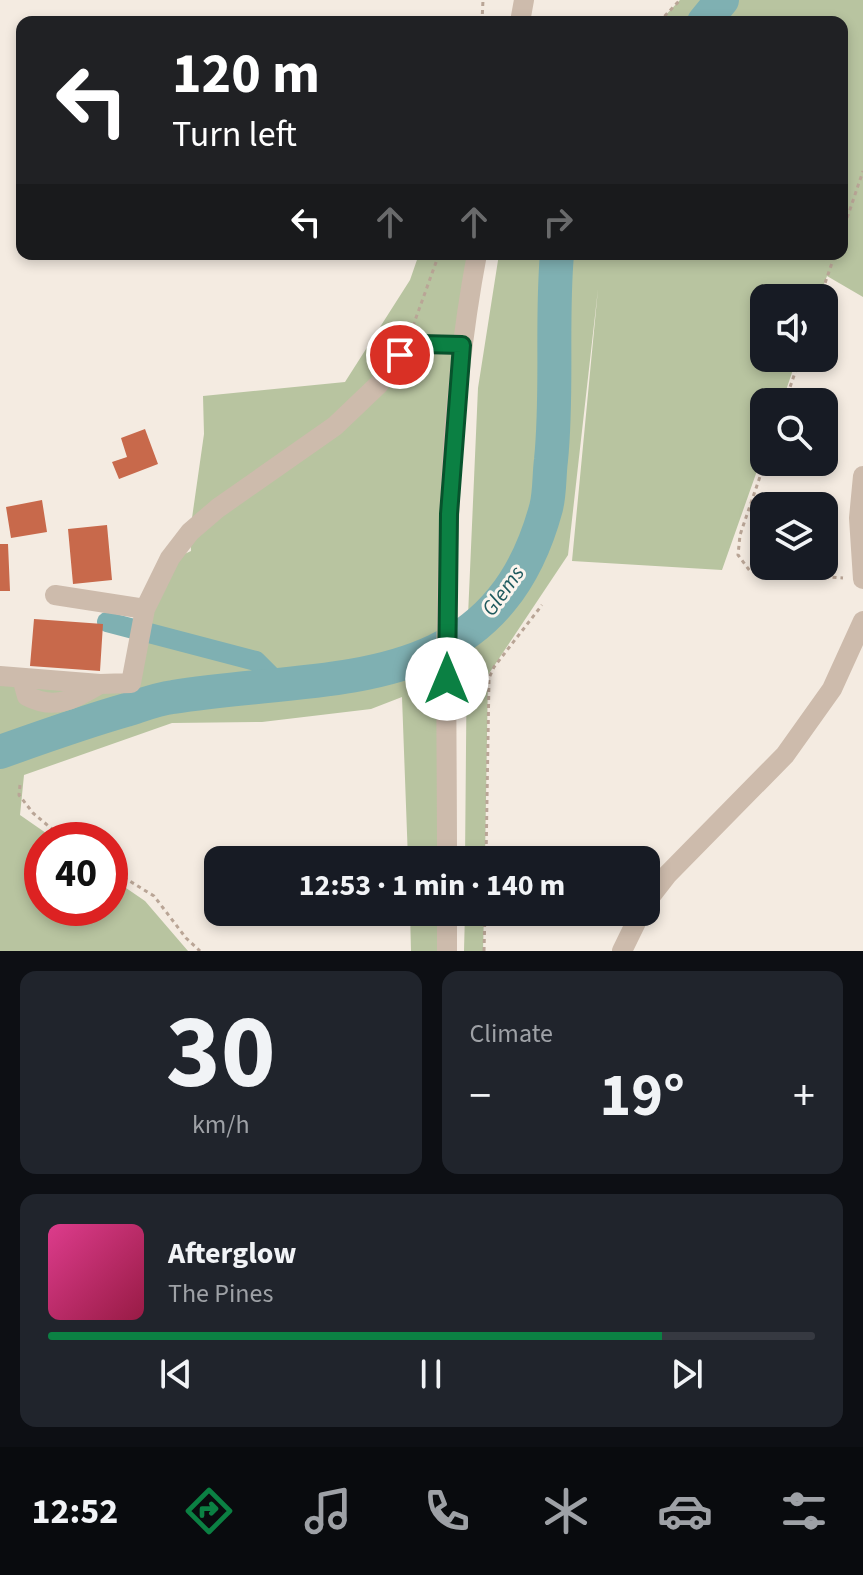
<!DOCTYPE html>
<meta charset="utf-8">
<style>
body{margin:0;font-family:"Source Sans 3",sans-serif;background:#20242c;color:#f1f3f6;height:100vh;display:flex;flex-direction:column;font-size:30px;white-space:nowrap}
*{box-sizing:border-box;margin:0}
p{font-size:26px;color:#9ea1a6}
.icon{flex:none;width:44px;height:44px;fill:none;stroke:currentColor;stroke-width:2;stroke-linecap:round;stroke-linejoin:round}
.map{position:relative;height:951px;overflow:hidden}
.side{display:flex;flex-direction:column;gap:20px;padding:20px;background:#0d0f14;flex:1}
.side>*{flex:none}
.hud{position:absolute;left:16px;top:16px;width:832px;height:244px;border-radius:16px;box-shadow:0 4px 12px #0003;background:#202124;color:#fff;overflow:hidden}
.controls{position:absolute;left:750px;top:284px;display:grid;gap:16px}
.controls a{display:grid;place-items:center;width:88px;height:88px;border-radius:16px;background:#171b24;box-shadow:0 4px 12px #0003;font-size:40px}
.speed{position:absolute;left:24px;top:822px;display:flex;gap:16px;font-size:40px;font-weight:700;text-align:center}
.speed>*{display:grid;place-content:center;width:104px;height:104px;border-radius:50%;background:#171b24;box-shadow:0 4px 12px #0003;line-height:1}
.speed .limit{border:12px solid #d22;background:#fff;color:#111}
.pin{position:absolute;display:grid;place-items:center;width:68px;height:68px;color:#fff;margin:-34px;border:4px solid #fff;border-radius:50%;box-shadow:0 2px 8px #0007}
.me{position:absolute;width:88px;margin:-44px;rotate:0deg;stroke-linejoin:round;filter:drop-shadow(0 0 6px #0008)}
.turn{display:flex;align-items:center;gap:28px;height:168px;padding:0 24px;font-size:36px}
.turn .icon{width:104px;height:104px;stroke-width:2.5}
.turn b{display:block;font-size:56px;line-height:68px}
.lanes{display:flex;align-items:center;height:76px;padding:0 24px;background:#0003;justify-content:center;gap:40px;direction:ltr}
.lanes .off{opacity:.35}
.big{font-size:60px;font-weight:700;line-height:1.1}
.side .widget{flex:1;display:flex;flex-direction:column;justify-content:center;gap:12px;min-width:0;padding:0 28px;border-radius:16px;background:#20242c}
.side .dial{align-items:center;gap:0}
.dial b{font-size:104px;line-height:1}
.song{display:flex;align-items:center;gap:24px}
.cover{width:96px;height:96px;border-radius:12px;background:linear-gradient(135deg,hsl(330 70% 55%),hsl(340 70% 35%))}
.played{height:8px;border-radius:4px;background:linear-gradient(90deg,#0b8043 80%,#363941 80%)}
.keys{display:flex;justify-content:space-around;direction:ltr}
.heat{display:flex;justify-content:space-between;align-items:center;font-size:44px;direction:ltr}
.side .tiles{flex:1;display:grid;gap:20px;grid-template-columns:1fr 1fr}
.widget:last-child{grid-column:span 2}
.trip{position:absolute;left:204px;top:846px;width:456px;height:80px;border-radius:16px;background:#171b24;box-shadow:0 4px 12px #0003;font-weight:700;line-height:80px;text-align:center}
.tab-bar{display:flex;height:128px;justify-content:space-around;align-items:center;background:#090b0e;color:#9ea1a6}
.tab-bar .icon{width:56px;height:56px}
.tab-bar .selected{color:#0b8043}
.tab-bar b{font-size:36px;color:#f1f3f6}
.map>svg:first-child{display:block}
.green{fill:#b8c4a0}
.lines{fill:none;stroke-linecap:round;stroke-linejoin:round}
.canal{stroke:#7fb0b2;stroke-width:20}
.river{stroke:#7fb0b2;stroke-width:34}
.building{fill:#c8694b}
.path{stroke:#b9a596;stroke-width:3;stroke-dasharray:4 4;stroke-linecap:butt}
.minor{stroke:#cdbbac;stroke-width:20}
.route-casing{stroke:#07532c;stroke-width:20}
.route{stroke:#0b8043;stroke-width:14}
.labels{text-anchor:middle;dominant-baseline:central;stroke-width:6;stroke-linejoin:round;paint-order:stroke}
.water-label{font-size:22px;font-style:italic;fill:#1f5a5e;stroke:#fbf5ee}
</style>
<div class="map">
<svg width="863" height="951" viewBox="0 0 863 951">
<rect width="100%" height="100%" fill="#f4ebe1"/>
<!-- green -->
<path class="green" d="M680,0H863V297L827,276L819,298H764V358H797L782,402H764V451L722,570L572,561L598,289L568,555L488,675L485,860H465L467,639L478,388L499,254H842V22H659Z
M419,254H478L462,345L447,860H408L402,697L371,709L262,722L172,723L24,775L20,815L56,840H42V908H110V877L145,901L188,951H0V678L131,683L151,612L178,557L191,551L190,532L204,434L203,396L345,382L410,280Z
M410,912H447V951H411Z
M465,912H484L483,951H464Z"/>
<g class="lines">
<!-- canal -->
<path class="canal" d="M107,622L256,661L281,686"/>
<!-- river -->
<path class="river" d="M704,22L722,0
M0,752C42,737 84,722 126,710C142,705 157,699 173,697C328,672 494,700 546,508C550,493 549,475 551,460C558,391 551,322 557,254"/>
</g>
<!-- building -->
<path class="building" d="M145,429L158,464L119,479L112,462L127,457L121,438Z
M42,500L47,532L11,538L6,507Z
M107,525L112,580L73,584L68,529Z
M0,544H8L10,591H0Z
M34,619L103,624L100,671L30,666Z"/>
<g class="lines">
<!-- path -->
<path class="path" d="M482,22L483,0
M659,22L680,0
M842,233L863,171
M820,298L835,254
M413,326L439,254
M785,402L800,358
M765,462L740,535L738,555L750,571L843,578
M20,785L19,795L33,813L65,840
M486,860L489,678L494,667L542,605
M110,869L154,896L186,938L200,951
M484,951L485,912"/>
<!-- minor -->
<path class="minor" d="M520,22L524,0
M863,476L859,518L863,579
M55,595L145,609
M0,676L100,684L131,683L145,609L170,558L190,532L218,508L335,426L379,384L400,355L421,344L462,345
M22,678L27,696C56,711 73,699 100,684
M447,860C447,658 439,454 477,254
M646,902L667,875L785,755L832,689L863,621
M447,951V912
M622,951L641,912"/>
</g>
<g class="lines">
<!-- route casing -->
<g class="route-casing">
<path id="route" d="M400,355L421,344L462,345L449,514L447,679"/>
</g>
<!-- route -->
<use href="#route" class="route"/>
</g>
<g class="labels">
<!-- water labels -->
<g class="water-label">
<text transform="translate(503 591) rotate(-54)">Glems</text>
</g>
</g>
</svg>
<div class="controls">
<a><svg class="icon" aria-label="sound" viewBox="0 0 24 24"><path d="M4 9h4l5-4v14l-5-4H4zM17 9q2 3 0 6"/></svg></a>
<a><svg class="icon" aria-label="search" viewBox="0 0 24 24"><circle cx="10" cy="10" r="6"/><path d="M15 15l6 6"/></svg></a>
<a><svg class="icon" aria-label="layers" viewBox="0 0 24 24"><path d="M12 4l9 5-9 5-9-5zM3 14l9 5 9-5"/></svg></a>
</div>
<div class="speed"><div class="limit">40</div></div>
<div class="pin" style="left:400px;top:355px;background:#d93025"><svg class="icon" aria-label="arrive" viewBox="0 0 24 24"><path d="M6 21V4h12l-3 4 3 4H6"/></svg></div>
<svg class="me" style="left:447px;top:679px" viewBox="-20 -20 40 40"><circle r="19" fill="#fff"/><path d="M0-13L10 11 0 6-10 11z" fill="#0b8043"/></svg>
<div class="trip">12:53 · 1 min · 140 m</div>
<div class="hud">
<div class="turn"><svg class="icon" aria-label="left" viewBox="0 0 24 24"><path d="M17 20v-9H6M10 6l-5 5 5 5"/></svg><div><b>120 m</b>Turn left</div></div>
<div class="lanes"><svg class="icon" aria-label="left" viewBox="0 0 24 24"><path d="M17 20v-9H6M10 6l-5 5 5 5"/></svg><svg class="icon off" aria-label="ahead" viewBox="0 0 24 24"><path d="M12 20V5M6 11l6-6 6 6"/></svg><svg class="icon off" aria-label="ahead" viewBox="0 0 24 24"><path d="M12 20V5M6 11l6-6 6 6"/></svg><svg class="icon off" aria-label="right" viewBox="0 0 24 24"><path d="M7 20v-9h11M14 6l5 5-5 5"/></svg></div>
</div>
</div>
<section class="side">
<div class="tiles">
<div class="widget dial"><b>30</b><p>km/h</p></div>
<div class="widget"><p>Climate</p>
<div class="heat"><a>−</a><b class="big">19°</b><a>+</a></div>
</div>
<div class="widget">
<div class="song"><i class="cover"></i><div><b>Afterglow</b><p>The Pines</p></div></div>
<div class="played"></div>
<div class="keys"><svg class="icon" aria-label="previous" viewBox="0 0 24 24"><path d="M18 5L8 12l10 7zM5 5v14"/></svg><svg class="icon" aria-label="pause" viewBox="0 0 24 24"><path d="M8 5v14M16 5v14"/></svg><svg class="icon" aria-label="next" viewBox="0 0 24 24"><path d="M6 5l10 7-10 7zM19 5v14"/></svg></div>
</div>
</div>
</section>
<nav class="tab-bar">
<b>12:52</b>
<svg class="icon selected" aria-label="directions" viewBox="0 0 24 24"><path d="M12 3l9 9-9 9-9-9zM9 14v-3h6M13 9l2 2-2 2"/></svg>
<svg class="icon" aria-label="music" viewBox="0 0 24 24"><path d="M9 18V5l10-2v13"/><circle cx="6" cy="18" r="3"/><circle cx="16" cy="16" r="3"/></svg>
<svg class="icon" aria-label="phone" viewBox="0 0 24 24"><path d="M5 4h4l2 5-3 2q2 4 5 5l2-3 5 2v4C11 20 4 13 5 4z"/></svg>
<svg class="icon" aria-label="climate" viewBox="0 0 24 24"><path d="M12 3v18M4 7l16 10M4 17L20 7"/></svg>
<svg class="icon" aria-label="car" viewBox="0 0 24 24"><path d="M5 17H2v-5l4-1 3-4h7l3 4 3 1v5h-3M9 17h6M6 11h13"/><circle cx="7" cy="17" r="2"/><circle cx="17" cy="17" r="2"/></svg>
<svg class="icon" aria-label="filters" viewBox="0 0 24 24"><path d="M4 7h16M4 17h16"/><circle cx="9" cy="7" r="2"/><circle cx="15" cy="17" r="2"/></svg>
</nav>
